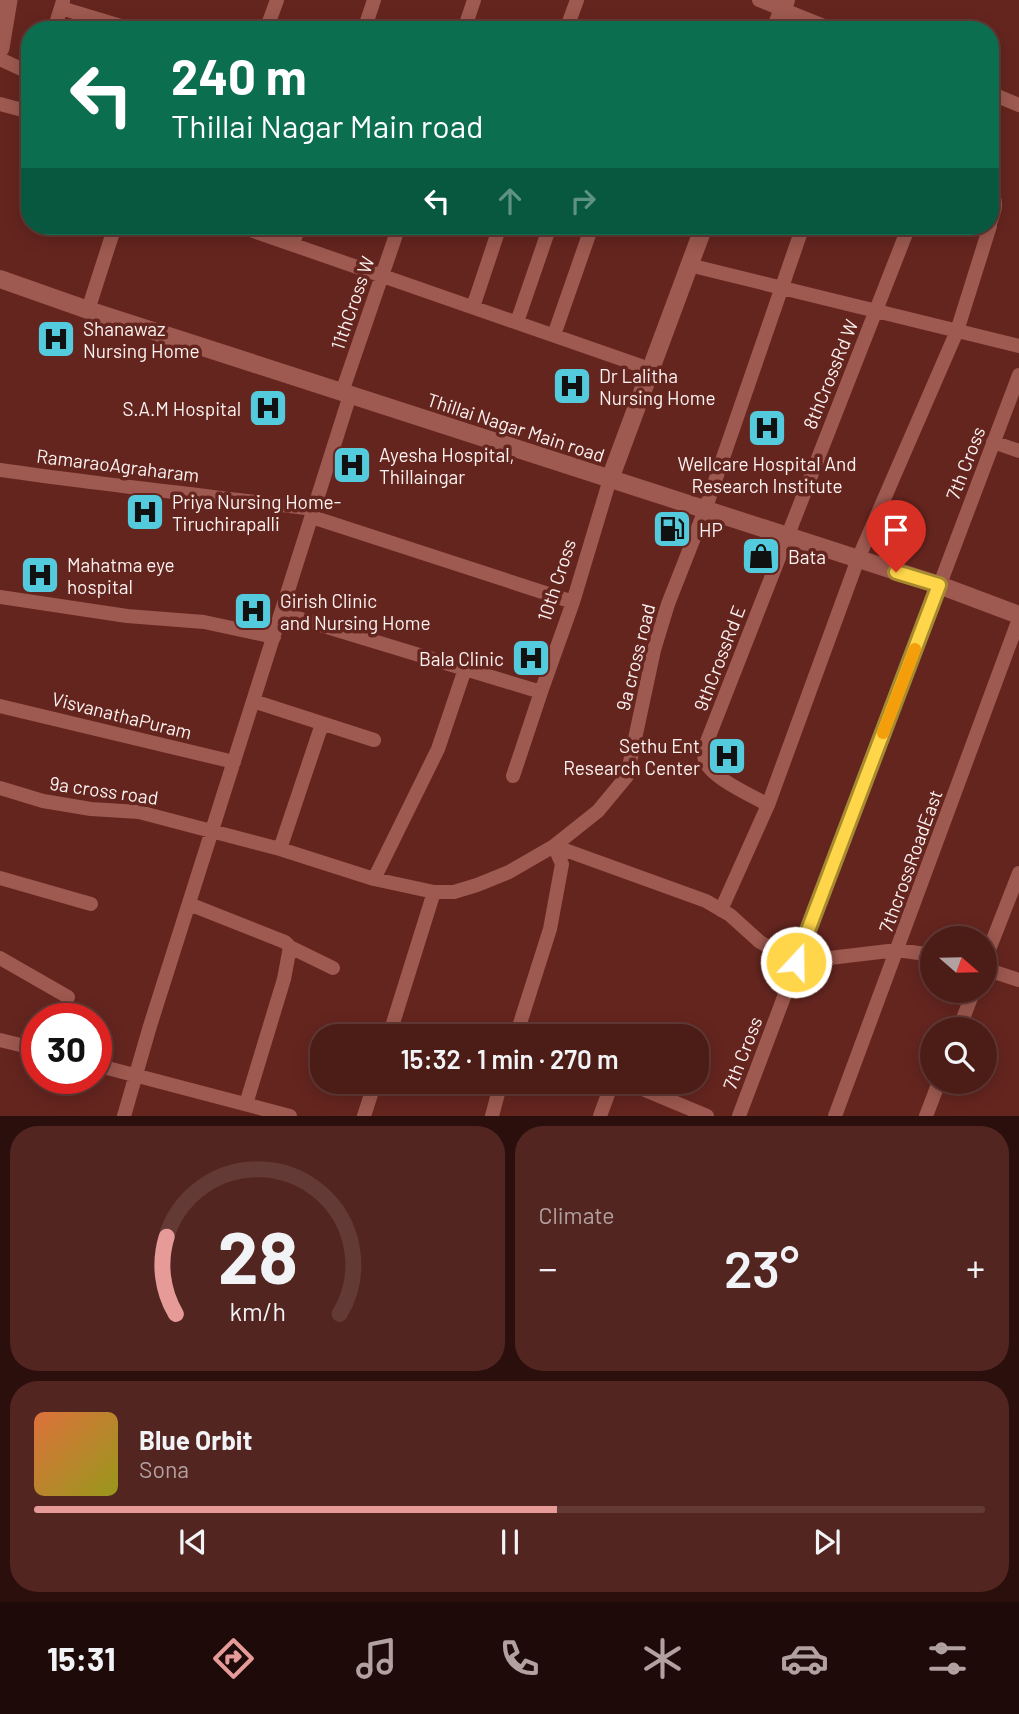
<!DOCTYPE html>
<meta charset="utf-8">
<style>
body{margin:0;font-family:Barlow,sans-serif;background:#532520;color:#f1f3f6;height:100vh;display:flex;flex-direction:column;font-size:26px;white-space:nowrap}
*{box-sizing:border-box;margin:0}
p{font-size:23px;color:#b2a1a1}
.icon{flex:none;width:38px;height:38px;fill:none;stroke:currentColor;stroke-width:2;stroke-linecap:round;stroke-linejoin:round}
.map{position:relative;height:1116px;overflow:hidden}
.sheet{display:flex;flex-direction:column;gap:10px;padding:10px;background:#2a0f0d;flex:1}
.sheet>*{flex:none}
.hud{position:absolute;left:21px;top:21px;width:978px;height:214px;border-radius:28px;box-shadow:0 4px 18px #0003,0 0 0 2px #633a36;background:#0b6e4f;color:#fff;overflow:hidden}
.needle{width:46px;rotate:110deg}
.tools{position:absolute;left:920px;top:926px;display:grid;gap:14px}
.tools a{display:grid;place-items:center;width:77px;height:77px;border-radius:50%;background:#4c1c17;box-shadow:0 4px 18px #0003,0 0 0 2px #633a36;font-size:35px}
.speed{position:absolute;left:21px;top:1003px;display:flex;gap:14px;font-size:35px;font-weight:700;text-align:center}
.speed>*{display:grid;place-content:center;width:91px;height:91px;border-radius:50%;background:#4c1c17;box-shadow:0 4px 18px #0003,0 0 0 2px #633a36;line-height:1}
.speed .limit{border:10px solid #d22;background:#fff;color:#111}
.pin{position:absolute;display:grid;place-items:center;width:60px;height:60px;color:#fff;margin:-72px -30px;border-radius:50% 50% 50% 0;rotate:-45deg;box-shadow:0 0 7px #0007}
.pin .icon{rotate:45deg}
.me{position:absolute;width:77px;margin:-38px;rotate:21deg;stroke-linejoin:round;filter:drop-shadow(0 0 5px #0008)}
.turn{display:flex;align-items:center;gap:24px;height:147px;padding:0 35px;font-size:32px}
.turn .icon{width:91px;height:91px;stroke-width:2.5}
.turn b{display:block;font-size:49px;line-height:60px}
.lanes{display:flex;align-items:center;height:66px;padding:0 35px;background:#0003;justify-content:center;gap:35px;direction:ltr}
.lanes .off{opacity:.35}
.big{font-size:52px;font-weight:600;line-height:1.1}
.sheet .tile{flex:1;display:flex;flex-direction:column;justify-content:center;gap:10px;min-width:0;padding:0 24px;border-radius:28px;background:#532520}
.sheet .dial{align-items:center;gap:0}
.dial svg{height:182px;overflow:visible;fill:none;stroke:#633a36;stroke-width:7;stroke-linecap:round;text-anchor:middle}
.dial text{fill:#f1f3f6;stroke:none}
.song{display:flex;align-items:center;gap:21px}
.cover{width:84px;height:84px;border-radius:10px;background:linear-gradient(135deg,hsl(20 70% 55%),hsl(60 70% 35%))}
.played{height:7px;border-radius:4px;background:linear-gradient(90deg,#e69b98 55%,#633a36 55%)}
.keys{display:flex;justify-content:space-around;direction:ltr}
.heat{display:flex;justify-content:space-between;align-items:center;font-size:38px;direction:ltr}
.sheet .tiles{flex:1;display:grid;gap:10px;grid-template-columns:1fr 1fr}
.tile:last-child{grid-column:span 2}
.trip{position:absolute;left:310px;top:1024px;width:399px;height:70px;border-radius:28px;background:#4c1c17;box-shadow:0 4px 18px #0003,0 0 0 2px #633a36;font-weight:600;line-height:70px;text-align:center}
.menu{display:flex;height:112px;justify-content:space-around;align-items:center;background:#1e0b09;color:#b2a1a1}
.menu .icon{width:49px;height:49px}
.menu .on{color:#e69b98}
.menu b{font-size:32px;color:#f1f3f6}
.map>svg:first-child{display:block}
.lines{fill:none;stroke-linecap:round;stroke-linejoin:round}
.minor{stroke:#9e5950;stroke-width:14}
.tertiary{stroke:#9e5950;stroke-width:18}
.secondary{stroke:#9e5950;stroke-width:19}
.route-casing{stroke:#a68a30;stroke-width:18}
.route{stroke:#ffd54a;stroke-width:12}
.slow{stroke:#f59e0b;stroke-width:12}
.labels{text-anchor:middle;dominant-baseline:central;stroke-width:7;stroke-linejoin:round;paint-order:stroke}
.street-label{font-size:19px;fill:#faf2f1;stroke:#65251f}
.poi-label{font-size:19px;fill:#faf2f1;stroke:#65251f;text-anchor:start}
</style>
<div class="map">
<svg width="1019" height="1116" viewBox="0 0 1019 1116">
<rect width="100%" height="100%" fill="#65251f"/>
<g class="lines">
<!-- minor -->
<path class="minor" d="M759,0L834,30
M61,8L134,30
M54,30L63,1
M266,30L277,0
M364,30L374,0
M464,30L474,0
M566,30L577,0
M0,59L30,73
M990,93L1019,105
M0,104L30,112
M990,192C999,201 994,213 990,223
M239,226L650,369
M293,244L299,226
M689,265L1019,346
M473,307L500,226
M88,310L115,226
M517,322L550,226
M554,335L592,226
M342,392L399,226
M993,442L1019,451
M0,470C104,485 209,496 314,509
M312,517L573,602
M0,597L127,616L204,622L274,637
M281,613L541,692L573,602L610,479
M253,701L374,740
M0,706L234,762
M513,776L541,692
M0,788L43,801L91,809L139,812L280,849L374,879L434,892H454L477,885L509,872L554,846L598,811L627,776L654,650L668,604L705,510L803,226
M768,805C753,796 709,777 705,760C703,755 705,749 706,744L909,226
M554,846L706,901L730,915L760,942L796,962L897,950L933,955
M280,849L322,724
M0,878L91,904
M374,879L438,749L465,669
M189,904L285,942L290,947L284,979L246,1104
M721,910L768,805L858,559L957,331L990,226
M290,947L333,968
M0,958L68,997
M985,960L1019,873
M985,969L1019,980
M959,1029L974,990
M389,1036L434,892
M516,1036L550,929L562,864L554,846
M0,1040L37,1049
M96,1065L290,1116
M626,1082L707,1116
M124,1116L150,1026L350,395
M364,1116L375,1082
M492,1116L501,1082
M600,1116L611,1086L617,1082
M739,1116L1019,375
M835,1116L1019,619
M926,1116L939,1082"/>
<!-- tertiary -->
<path class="tertiary" d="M775,30L786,0
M0,279L88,310L939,585L1019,615
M610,479L704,226"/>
<!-- secondary -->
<path class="secondary" d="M0,48L8,0"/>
</g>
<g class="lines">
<!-- route casing -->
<g class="route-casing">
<path id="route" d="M796,962L939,585L896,572"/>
</g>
<!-- route -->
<use href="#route" class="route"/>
<!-- slow -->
<path class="slow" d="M883,733L915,649"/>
</g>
<!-- icons -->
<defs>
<g id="hospital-square" transform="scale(2.0125)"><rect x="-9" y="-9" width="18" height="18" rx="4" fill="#53cbdc" stroke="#65251f"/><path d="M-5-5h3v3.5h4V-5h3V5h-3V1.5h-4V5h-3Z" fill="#111"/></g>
<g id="fuel-square" transform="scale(2.0125)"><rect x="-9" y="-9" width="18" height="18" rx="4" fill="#53cbdc" stroke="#65251f"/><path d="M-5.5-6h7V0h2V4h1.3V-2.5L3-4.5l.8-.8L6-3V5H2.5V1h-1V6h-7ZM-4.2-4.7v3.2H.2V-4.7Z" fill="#111"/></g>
<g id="shop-square" transform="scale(2.0125)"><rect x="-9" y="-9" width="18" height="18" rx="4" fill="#53cbdc" stroke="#65251f"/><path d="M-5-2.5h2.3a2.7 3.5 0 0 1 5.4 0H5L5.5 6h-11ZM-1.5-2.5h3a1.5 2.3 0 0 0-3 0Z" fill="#111"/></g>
</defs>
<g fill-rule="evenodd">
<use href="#hospital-square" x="56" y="339"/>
<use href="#hospital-square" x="572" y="386"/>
<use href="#hospital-square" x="268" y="408"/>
<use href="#hospital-square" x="767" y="428"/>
<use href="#hospital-square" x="352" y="465"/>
<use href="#hospital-square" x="145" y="512"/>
<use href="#fuel-square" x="672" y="529"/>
<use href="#shop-square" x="761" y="556"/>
<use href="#hospital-square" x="40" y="575"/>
<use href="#hospital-square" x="253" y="611"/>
<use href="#hospital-square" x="531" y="658"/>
<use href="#hospital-square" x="727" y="756"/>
</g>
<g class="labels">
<!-- street labels -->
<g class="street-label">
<text transform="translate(352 303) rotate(-71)">11thCross W</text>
<text transform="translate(830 374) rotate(-68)">8thCrossRd W</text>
<text transform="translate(516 427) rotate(18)">Thillai Nagar Main road</text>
<text transform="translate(965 463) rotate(-69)">7th Cross</text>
<text transform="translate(118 465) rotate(7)">RamaraoAgraharam</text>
<text transform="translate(556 580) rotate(-72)">10th Cross</text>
<text transform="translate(635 657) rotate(-76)">9a cross road</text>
<text transform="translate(719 658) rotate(-69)">9thCrossRd E</text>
<text transform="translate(122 715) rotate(14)">VisvanathaPuram</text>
<text transform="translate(104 790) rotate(8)">9a cross road</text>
<text transform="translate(910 861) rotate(-70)">7thcrossRoadEast</text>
<text transform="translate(742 1053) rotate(-69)">7th Cross</text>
</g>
<!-- poi labels -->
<g class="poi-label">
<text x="83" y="328">Shanawaz<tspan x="83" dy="22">Nursing Home</tspan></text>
<text x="599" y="375">Dr Lalitha<tspan x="599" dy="22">Nursing Home</tspan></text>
<text x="241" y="408" text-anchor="end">S.A.M Hospital</text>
<text x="379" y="454">Ayesha Hospital,<tspan x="379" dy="22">Thillaingar</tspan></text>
<text x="767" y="463" text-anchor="middle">Wellcare Hospital And<tspan x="767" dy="22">Research Institute</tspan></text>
<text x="172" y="501">Priya Nursing Home-<tspan x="172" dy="22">Tiruchirapalli</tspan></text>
<text x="699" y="529">HP</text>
<text x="788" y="556">Bata</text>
<text x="67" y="564">Mahatma eye<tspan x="67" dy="22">hospital</tspan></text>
<text x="280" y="600">Girish Clinic<tspan x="280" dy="22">and Nursing Home</tspan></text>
<text x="504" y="658" text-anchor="end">Bala Clinic</text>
<text x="700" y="745" text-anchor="end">Sethu Ent<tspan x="700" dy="22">Research Center</tspan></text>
</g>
</g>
</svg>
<div class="tools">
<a><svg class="needle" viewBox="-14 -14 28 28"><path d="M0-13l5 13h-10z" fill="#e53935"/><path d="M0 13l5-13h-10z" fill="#b2a1a1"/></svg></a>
<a><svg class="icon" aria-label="search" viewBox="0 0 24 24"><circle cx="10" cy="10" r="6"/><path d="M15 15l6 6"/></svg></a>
</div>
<div class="speed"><div class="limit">30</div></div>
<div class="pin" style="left:896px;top:572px;background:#d93025"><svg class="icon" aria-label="arrive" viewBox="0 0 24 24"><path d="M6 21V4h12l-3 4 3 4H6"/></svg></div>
<svg class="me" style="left:796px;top:962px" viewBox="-20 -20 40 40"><circle r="17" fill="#ffd54a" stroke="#fff" stroke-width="3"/><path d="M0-11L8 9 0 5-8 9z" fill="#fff"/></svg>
<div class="trip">15:32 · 1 min · 270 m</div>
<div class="hud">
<div class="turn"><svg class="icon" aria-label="left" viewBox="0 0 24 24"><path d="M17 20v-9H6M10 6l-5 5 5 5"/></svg><div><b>240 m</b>Thillai Nagar Main road</div></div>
<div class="lanes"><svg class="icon" aria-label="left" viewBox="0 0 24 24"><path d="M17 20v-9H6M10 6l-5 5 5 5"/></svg><svg class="icon off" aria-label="ahead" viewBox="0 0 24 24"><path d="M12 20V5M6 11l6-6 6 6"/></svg><svg class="icon off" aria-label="right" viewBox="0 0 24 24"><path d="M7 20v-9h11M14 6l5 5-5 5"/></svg></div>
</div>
</div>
<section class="sheet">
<div class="tiles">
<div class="tile dial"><svg viewBox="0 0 100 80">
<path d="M14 69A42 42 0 1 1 86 69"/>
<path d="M14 69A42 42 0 0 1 10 35" stroke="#e69b98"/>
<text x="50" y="56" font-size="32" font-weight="700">28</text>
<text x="50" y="72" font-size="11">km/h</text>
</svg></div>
<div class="tile"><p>Climate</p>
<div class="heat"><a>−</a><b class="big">23°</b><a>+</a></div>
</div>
<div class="tile">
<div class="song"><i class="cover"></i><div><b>Blue Orbit</b><p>Sona</p></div></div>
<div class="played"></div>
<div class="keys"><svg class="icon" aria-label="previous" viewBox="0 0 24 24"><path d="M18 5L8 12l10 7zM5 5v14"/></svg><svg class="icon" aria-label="pause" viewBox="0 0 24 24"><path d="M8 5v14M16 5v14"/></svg><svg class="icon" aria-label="next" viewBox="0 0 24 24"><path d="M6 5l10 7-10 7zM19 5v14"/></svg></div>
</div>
</div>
</section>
<nav class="menu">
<b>15:31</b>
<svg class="icon on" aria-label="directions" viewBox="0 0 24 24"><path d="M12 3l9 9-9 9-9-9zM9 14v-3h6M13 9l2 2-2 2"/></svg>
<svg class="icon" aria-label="music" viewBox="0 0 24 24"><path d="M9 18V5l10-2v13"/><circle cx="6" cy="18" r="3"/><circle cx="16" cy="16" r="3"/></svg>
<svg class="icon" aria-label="phone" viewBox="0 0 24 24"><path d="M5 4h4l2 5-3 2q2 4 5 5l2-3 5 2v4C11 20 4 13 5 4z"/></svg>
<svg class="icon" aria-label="climate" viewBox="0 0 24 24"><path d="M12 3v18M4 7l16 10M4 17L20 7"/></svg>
<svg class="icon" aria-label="car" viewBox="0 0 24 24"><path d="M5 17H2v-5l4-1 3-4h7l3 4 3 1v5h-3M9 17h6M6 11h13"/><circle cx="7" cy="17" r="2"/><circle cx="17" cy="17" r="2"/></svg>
<svg class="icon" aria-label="filters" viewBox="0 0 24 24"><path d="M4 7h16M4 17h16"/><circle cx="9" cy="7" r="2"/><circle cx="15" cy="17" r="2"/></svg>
</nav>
